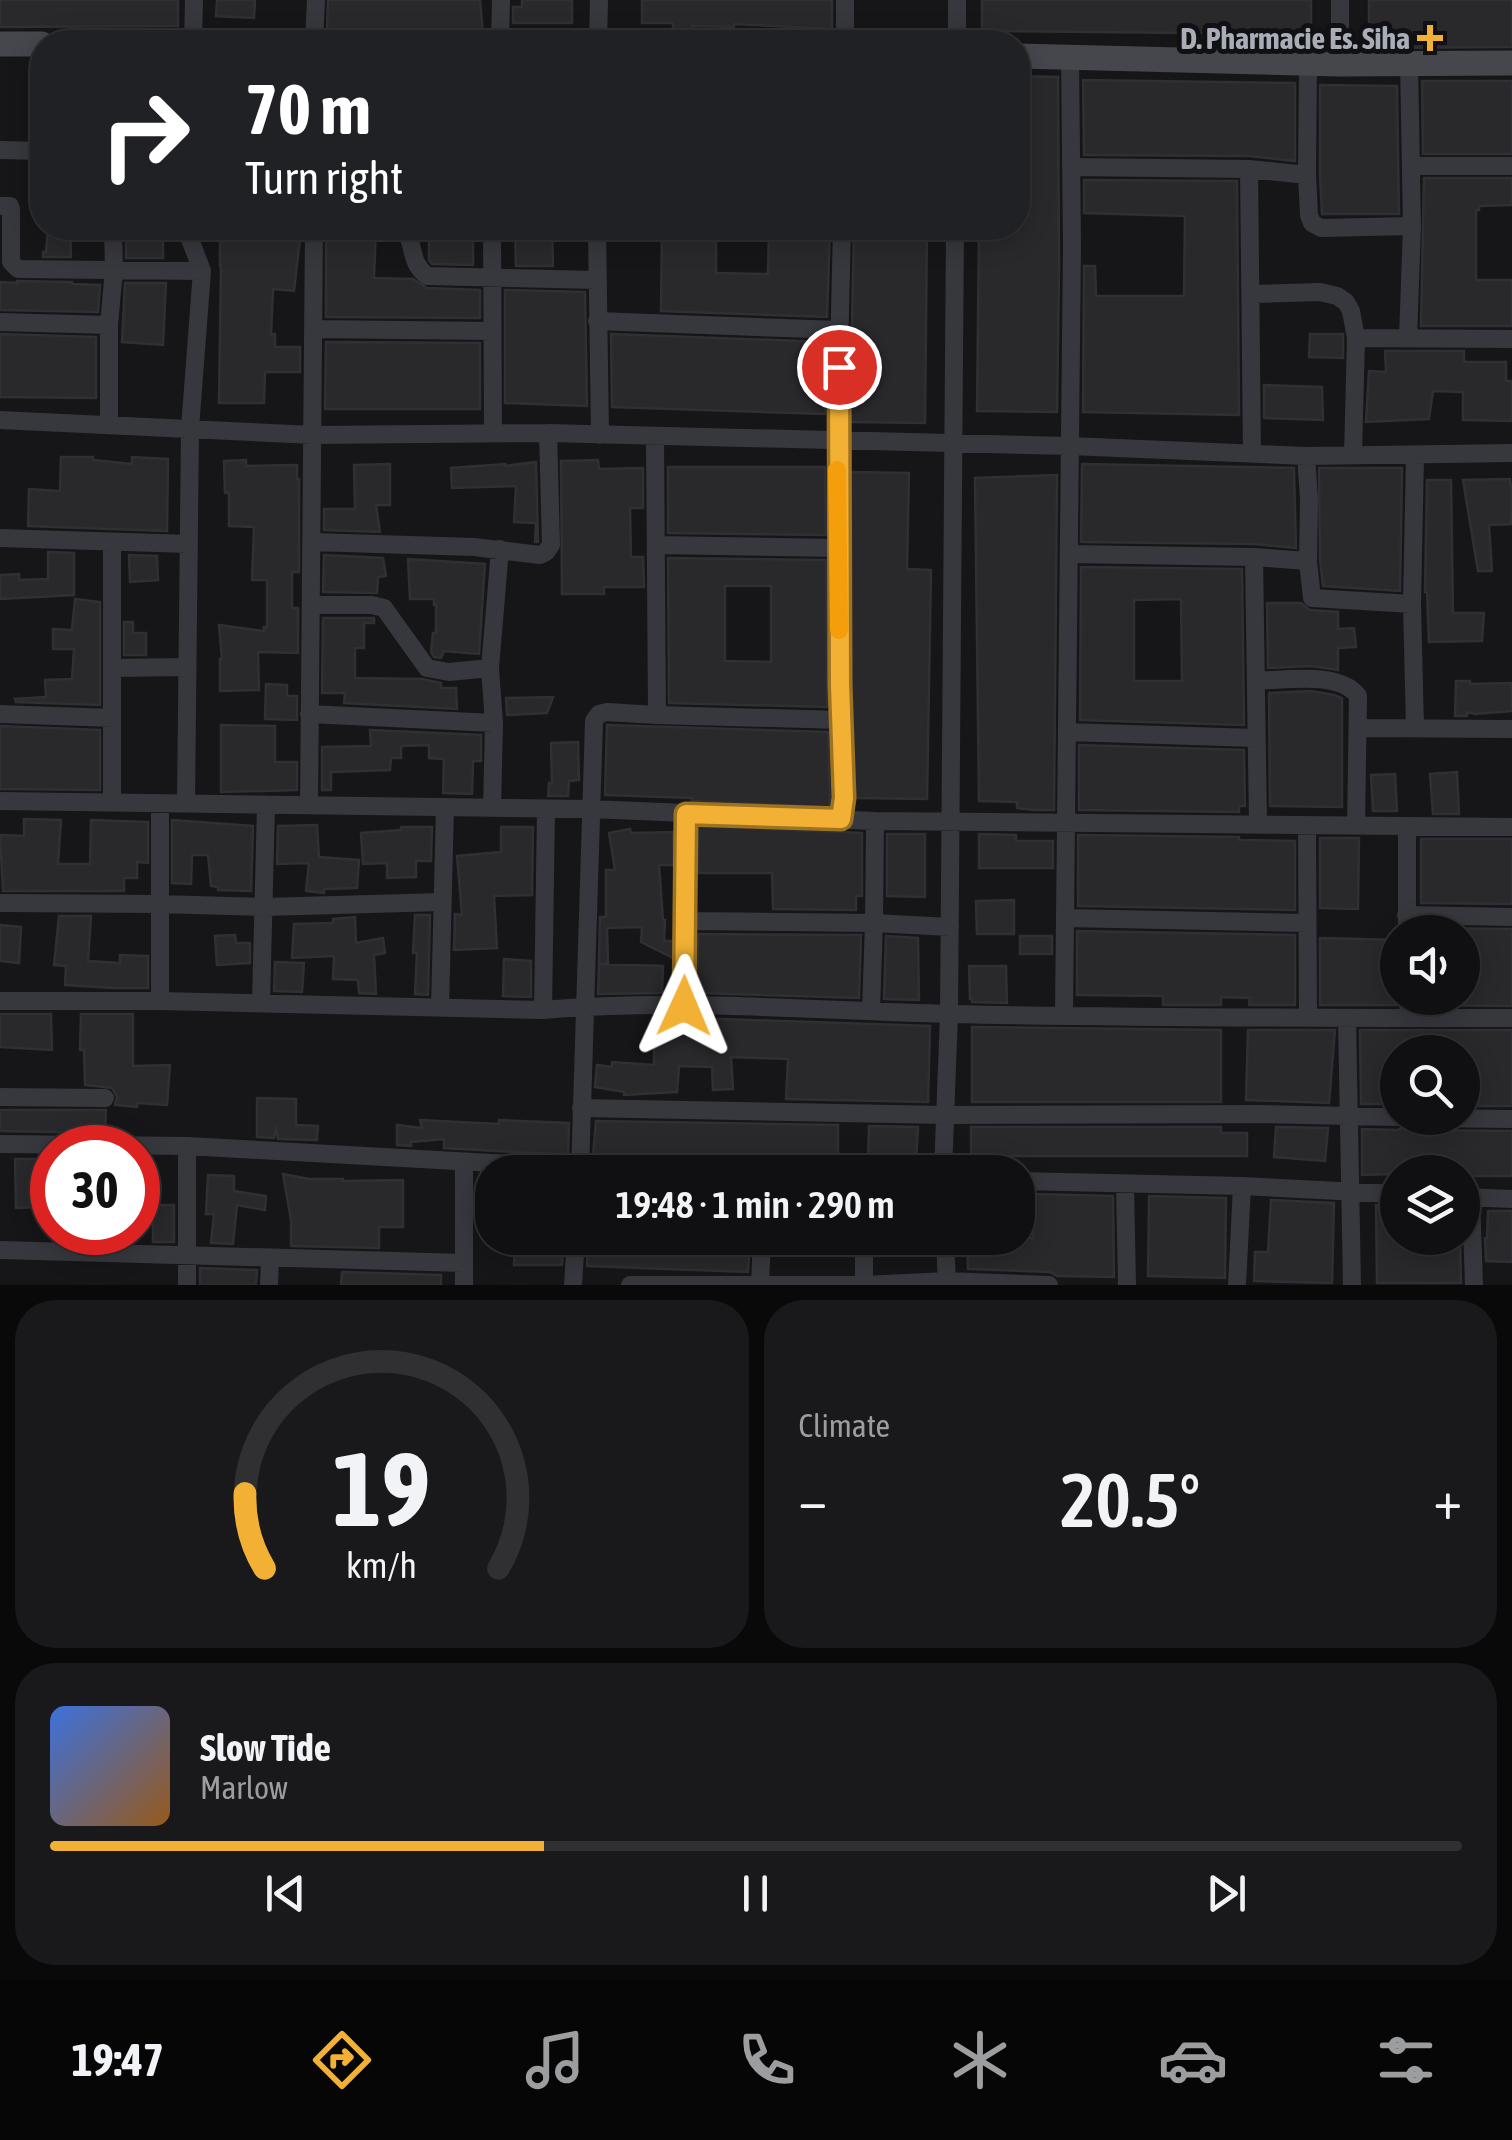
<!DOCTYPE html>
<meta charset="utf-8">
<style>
body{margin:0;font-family:"Asap Condensed",sans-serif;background:#19191b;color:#f1f3f6;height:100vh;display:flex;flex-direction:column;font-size:38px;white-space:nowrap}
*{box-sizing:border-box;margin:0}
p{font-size:32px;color:#9c9d9f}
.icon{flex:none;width:55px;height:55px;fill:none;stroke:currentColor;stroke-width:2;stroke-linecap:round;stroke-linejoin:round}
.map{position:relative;height:1285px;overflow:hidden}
.panel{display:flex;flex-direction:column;gap:15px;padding:15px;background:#09090a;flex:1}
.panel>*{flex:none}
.banner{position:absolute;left:30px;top:30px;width:1000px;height:210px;border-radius:40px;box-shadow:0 5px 25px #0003,0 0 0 2px #303032;background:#202124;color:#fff;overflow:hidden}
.fabs{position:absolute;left:1380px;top:915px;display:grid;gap:20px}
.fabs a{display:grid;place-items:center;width:100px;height:100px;border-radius:50%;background:#101012;box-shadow:0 5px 25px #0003,0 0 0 2px #303032;font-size:50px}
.speed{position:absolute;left:30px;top:1125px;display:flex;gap:20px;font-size:50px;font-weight:700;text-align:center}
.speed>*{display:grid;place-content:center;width:130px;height:130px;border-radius:50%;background:#101012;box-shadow:0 5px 25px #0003,0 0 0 2px #303032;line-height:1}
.speed .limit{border:15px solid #d22;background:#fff;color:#111}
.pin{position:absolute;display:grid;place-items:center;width:85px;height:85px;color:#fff;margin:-42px;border:5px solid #fff;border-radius:50%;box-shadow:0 2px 10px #0007}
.me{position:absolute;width:110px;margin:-55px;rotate:1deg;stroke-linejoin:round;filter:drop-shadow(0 0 8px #0008)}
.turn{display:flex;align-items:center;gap:35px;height:210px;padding:0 50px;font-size:45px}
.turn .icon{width:130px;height:130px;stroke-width:2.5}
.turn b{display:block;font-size:70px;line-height:85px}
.big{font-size:75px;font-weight:600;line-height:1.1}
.panel .card{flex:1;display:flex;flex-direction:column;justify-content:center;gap:15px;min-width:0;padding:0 35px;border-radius:40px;background:#19191b}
.panel .dial{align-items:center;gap:0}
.dial svg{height:260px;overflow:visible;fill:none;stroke:#303032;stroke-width:7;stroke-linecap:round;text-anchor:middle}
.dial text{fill:#f1f3f6;stroke:none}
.song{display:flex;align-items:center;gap:30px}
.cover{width:120px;height:120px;border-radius:15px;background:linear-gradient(135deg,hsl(220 70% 55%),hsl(30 70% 35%))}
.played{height:10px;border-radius:5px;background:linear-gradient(90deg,#f2b134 35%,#303032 35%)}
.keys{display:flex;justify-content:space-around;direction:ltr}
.heat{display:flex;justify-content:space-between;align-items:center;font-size:55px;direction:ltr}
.panel .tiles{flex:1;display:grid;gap:15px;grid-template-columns:1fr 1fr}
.card:last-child{grid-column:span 2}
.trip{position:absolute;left:475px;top:1155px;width:560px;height:100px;border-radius:40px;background:#101012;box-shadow:0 5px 25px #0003,0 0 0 2px #303032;font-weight:600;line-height:100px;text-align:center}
.menu{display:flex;height:160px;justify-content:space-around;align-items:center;background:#060607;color:#9c9d9f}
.menu .icon{width:70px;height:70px}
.menu .active{color:#f2b134}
.menu b{font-size:45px;color:#f1f3f6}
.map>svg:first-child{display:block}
.building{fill:#29292c;stroke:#303034;stroke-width:2.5;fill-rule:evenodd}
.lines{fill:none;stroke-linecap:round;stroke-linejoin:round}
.street{stroke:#37383d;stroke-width:18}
.secondary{stroke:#45474d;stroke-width:25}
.route-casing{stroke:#9d7322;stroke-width:25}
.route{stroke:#f2b134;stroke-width:18}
.slow{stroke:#f59e0b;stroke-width:18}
.poi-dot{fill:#f2b134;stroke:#111113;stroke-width:4}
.labels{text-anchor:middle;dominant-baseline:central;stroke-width:10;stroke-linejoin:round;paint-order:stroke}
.poi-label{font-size:30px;font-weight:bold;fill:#a8adb8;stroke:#111113;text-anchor:end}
</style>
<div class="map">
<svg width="1512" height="1285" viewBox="0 0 1512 1285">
<rect width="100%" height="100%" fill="#161618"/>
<!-- building -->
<path class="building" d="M0,0H178V26L0,27Z
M217,0H255L254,18L216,16Z
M328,0H480L483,34L327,30Z
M522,0H572V23H513V7H522Z
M642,0H832V29L734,24V27L692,26V31L673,30V23H642Z
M982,0H1311V34L982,31Z
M1369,0H1512V47L1369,48Z
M1018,76L1058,77L1059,266L1057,412L977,411L979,228H1018Z
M1083,80L1295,83V161L1249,156L1084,155Z
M1422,81H1512V154H1423Z
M1320,85L1397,86L1399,214H1322L1320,175Z
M1424,178H1512V205L1479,206V210H1476V280H1512V326H1421Z
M1084,180L1237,181L1239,415L1083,412L1084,266H1095L1096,296H1184L1185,216L1084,213Z
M48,228H70L71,257H43V252H46Z
M126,228H163V258H126Z
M220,228H281V231L301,230L294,291L273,289L271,334H275V347H300V372H265L264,403H219L221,266H220Z
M326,228H376L374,278L413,279L427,288L480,290V318L326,317Z
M429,228H473V265L432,264L429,260Z
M515,228H552L553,266H516Z
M662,228H716V273L768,274L769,228H830L827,317L661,311Z
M854,228H927L925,423L850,422Z
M17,281L72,282V284L100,285L98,312L0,310V282L17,283Z
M125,283H166L163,345L122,342Z
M505,290L585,292L587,406L505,403Z
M0,334L96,337V398L0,397Z
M611,334L827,342L825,414L612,407Z
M1310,334H1343V358L1309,357Z
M326,342L480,343V409H325Z
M1385,351H1464V362H1506V381H1512V421L1463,420V392L1433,391L1429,419L1366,422L1369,371L1386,372Z
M1264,385L1322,387L1323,420L1264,418Z
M61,457H93V460L132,464V457L168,459L167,531L28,526L29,489L60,491Z
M246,460V466L297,465V479H299V572H292V608H298V653L258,652L259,690L220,691V659H222L219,625L264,631V627H267V580H252L254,527L229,526V492L225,493L224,461Z
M598,460L599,469L643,468V508H630L631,557H643L644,587H604V594H562L561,461Z
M536,462L538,542H535L536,523L514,522L516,486L452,488L451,468L505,464V466Z
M390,464V505H376L380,532L324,530V509H355L354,465Z
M1082,464L1294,468L1296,548L1254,544L1081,542Z
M668,467H825L826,535L668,533Z
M1319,468H1402L1400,591L1323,586L1320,560Z
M850,472L909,473L907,569L931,570L927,799L856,798L852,720Z
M1057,475L1054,810H1035L1017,808V802L979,801L975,478Z
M1510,479L1512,494L1511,524L1489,525L1492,571H1478L1463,480Z
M1427,480H1451L1453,613H1484L1482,641L1429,642L1427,592H1425Z
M48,552L74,553V595L0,599V575L19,574V580L48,579Z
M129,555L157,556L158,580L130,582Z
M324,555L383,558L386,576L378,577L377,593L323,592Z
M668,558L826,560L827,707L669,703ZM725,586H771V662L725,661Z
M408,559L485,564L479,654L444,651L441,658L434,657L431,652L433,633H436V605H434V599H410Z
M1081,567L1242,569L1244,725L1080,720ZM1181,599L1182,681H1134V600Z
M75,599L100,602V705L16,702L15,699L46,697L45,680L72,679L74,649H53V629L72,630Z
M1267,603H1301L1310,610L1338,612V629L1354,628L1356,647L1338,648V670L1311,666L1268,668Z
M323,618H374V623H364V648H355V678L422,679L441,683V688H456L457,709L344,703L345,693H322Z
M124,622H133V633H146V655H124Z
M1456,681H1470V684L1512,683V711L1475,714L1467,712V716H1455Z
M266,684L287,685V696H297V720L265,719Z
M1311,691L1334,695L1342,698V807L1270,806L1269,693Z
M553,697L547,713L507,715L506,698Z
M221,725L275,726V762H297V790L221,792Z
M607,725L828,732L830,807L692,801V798L605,795Z
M0,726L100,730V790L0,789Z
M370,730L481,735V761H473L472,794L443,793L444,759L429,758V745L401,746V758H391L390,770L331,772V790H322V747L371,746Z
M578,742L579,780L569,781L568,796H548L549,783L552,784L551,743Z
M1079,745L1244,750L1245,806H1239V812L1079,810Z
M1457,772L1459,814H1433L1430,774Z
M1395,774L1397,811H1373L1371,775Z
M24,819L61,820L58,864H90L91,820L148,822V863L137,862V878H124V891H3L0,835L24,836Z
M172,820L253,826L251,891L218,890V887L211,886L208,855H192L191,884L172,883Z
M317,825L319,857L359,860L357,888L324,889V893L306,891L309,863L277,864L278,826Z
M698,826L862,833V896H856V910L773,909L772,873H698Z
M401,827H432L431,861H416V877L387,878V863L363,864L361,833L401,830Z
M501,827H533L532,895L494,896L497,948L454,950L455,914L462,915L457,856L501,852Z
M630,829L631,833L673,832V865H659L663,920H665L664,941H673V958L641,942L642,927L607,928L608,964H599L600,917H606V870H615L609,833Z
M887,834H925V897L887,896Z
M979,834L1016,835V841H1053V868H979Z
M1078,835L1239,837V840L1295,841V910L1078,906Z
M1320,838H1359L1358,909L1320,908Z
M1421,839H1512V904L1421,903Z
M1014,900V934H977L976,901Z
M415,915H430L428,995L415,994L417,953H413Z
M59,916H91L88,961L120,963V955L148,956V988H114L65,985L66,966L54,965Z
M355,917L356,943L383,938L385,953L374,955L376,994L359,993L358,980L333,979L334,956L292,958L294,924L333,923V919Z
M0,925L21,927L19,963L0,961Z
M1421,928L1512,929V1006L1421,1005L1420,998H1462V932H1421Z
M1077,931L1295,935V1005H1249L1250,998L1221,997V1005H1163V996L1077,995Z
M698,934L861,935L859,998L698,993Z
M235,935L236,943H250V963L217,965L215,936Z
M886,936L918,938L919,1000L884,999Z
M1020,936H1052V954H1020Z
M1320,938L1398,940L1396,1005H1320Z
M504,959L531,961V997L503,996Z
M275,962L304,963L302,992L274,991Z
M599,964L663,966L662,993L598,994Z
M969,966H1006L1007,1003L972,1002V999H970Z
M0,1014H51L52,1050L0,1047Z
M81,1014H133V1066L170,1065L167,1105L137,1103V1107L115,1105L117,1097L112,1088L85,1085L84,1050H80Z
M693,1018L930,1026L928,1102L786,1099L788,1059L731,1057L733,1089L713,1090L712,1067L679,1066L677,1092L624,1095V1092L595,1087L597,1065L612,1067V1062L654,1065V1019L693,1021Z
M972,1027L1221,1030V1102H972Z
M1248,1030H1335L1329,1103L1246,1100Z
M1360,1030H1512V1106H1462V1052H1398V1104H1361Z
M257,1098L296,1099V1125L318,1126L317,1140L278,1139L276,1127L274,1138L257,1137Z
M0,1110H106L105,1133L0,1131Z
M420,1120L499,1124V1120L569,1123L568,1155L444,1148V1139L411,1142V1146L397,1145V1125L422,1128Z
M596,1121L838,1125V1163L731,1162L723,1160L593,1156Z
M869,1126L918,1127L916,1163L868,1160Z
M971,1127H1221V1133H1247V1156H971Z
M1276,1127L1328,1128L1325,1161L1274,1157Z
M1405,1127L1413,1130L1512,1131V1176H1462V1172L1362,1175V1129L1398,1130Z
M15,1159H39L40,1207L16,1208Z
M283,1174L309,1179H343V1181L403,1180V1227H379V1248L291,1246V1220Z
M208,1175L234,1176V1191L266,1196L265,1210L237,1205L233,1244L211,1243L214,1214H206Z
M1034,1194L1113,1196L1114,1277L1057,1276L1050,1272L968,1269L967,1238H1033Z
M1149,1196L1226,1198L1225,1278L1148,1276Z
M1271,1200L1334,1203L1332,1283L1254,1281L1255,1252H1268Z
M153,1205H174V1242H153Z
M1376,1205L1398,1206V1238H1460L1461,1283H1377Z
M1488,1211H1512V1262L1486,1261L1485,1238H1487Z
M515,1238H564L562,1265H514Z
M588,1238H750L748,1272L587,1266Z
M200,1268L257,1270L256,1285H200Z
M342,1272L441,1275V1285H341Z"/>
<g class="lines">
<!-- street -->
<path class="street" d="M845,0V42
M193,42L194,0
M314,42L316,0
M500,42L501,0
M598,42L599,0
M957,42V0
M1308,64L1307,175L1309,215L1312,223L1321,228L1412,226
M1340,64V0
M0,150L42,151
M1411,166H1512
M1072,167L1249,169L1307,175
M1249,169L1252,453
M0,206H10L11,209V262L18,269L202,271
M402,228C417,243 407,260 427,276L597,280
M492,228L493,433
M597,228L600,435
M1251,294L1320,292L1337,296L1346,302L1351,311L1356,338L1353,455
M597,321L839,330
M0,322L109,325
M313,329L492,331
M1356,338L1512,339
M1408,338L1412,226L1409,62
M0,420L313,435L548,433L1070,446L1306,456L1512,453
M109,425V325L114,269L113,228
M655,436L657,715
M1415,455L1412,604L1415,728
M1306,456L1309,499L1308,561L1312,598L1412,604
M0,538L189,544
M112,542V802
M312,542L474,547L540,555L546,552L551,545L548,433
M656,545L838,548
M1069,554L1254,557L1308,561
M1254,557L1258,825
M311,605H372L384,608L427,668L449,672L490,668
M112,668L186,667
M1256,681C1285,680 1340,671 1358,696L1356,826
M0,714L112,718
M309,714L494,723
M1358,728L1512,729
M1067,732L1255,738
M0,801L590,809L875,821L1512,827
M160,803V1001
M186,803L190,428L202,271L190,239V228
M309,805L314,228
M492,808L494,723L490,668L500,549
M841,819L844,797L840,720L837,442L842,228
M1307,826L1308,1017
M1407,827V932
M0,903L160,904L264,907L442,902
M1406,915L1512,917
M1065,918L1307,923
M685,921L874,923L950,927
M1408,998L1409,1018
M0,1001H160L543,1010C679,998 816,1011 952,1014C1138,1018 1325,1018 1512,1018
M261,1003L266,805
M685,1005L686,813
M440,1008L445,807
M543,1010L546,809
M871,1010L874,923L875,821
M1064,1015L1072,246L1070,58
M1347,1018L1352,1285
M0,1097L105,1098
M581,1108L945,1115L1260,1114L1398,1117
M1413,1118L1512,1119
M0,1144L187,1146L580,1168L723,1172
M187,1146V1285
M464,1162V1285
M580,1172L594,721L599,714L607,712L657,715L840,720
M943,1172L949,1014L955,228
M1018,1181L1242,1186L1398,1194
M1125,1185L1127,1285
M1463,1197L1512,1199
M1471,1198L1474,1285
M945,1238L947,1285
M0,1250L464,1263
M269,1285L270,1258
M573,1285L576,1238
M630,1285H864L947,1281L1049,1285
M760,1285L762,1238
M864,1285V1238
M1237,1285L1242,1186"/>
<!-- secondary -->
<path class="secondary" d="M0,44H42
M1018,56L1340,64L1512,63"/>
</g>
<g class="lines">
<!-- route casing -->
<g class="route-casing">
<path id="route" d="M684,1006L686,814L841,819L844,798L840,685L839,367"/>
</g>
<!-- route -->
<use href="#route" class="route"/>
<!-- slow -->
<path class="slow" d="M837,470L839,630"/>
</g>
<!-- markers -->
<path class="poi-dot" d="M1425 23h10v10h10v10h-10v10h-10v-10h-10v-10h10z"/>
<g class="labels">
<!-- poi labels -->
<g class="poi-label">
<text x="1410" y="38">D. Pharmacie Es. Siha</text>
</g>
</g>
</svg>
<div class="fabs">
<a><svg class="icon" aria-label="sound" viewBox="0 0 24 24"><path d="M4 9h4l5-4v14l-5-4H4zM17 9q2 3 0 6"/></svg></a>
<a><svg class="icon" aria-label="search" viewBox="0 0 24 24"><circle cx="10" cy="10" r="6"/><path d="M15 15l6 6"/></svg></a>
<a><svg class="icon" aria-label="layers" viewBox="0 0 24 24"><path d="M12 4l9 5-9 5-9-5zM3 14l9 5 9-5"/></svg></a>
</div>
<div class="speed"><div class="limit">30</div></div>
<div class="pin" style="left:839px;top:367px;background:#d93025"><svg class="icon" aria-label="arrive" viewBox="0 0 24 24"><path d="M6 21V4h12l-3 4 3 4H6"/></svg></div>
<svg class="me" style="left:684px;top:1006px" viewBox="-20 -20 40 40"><path d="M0-17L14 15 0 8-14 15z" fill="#f2b134" stroke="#fff" stroke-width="4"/></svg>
<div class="trip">19:48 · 1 min · 290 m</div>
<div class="banner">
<div class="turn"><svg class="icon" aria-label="right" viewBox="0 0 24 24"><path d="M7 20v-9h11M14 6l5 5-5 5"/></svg><div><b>70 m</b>Turn right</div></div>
</div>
</div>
<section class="panel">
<div class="tiles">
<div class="card dial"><svg viewBox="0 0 100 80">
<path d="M14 69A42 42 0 1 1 86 69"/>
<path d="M14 69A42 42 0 0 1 8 46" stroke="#f2b134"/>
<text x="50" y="56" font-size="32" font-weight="700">19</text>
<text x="50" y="72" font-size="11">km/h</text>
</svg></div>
<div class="card"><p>Climate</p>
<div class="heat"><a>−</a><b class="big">20.5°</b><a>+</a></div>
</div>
<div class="card">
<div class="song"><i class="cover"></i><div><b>Slow Tide</b><p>Marlow</p></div></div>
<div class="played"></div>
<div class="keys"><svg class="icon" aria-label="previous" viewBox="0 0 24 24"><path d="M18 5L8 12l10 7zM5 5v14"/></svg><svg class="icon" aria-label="pause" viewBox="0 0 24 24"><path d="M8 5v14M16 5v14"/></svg><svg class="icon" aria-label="next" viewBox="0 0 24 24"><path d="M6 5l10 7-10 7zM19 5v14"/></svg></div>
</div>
</div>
</section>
<nav class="menu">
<b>19:47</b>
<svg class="icon active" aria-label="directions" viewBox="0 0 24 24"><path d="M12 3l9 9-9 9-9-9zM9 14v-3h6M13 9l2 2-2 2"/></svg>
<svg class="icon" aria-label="music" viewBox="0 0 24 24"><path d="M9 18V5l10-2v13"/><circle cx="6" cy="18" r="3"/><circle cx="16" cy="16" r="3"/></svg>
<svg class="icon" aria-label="phone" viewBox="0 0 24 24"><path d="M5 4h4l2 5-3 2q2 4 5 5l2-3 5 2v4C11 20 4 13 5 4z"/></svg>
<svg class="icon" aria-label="climate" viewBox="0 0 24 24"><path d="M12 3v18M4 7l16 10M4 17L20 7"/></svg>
<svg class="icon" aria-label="car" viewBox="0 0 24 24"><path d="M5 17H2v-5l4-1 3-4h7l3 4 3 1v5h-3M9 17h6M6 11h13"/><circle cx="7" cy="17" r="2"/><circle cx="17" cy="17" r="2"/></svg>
<svg class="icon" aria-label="filters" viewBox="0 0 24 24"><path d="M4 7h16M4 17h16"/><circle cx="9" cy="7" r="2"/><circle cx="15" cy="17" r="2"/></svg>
</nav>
